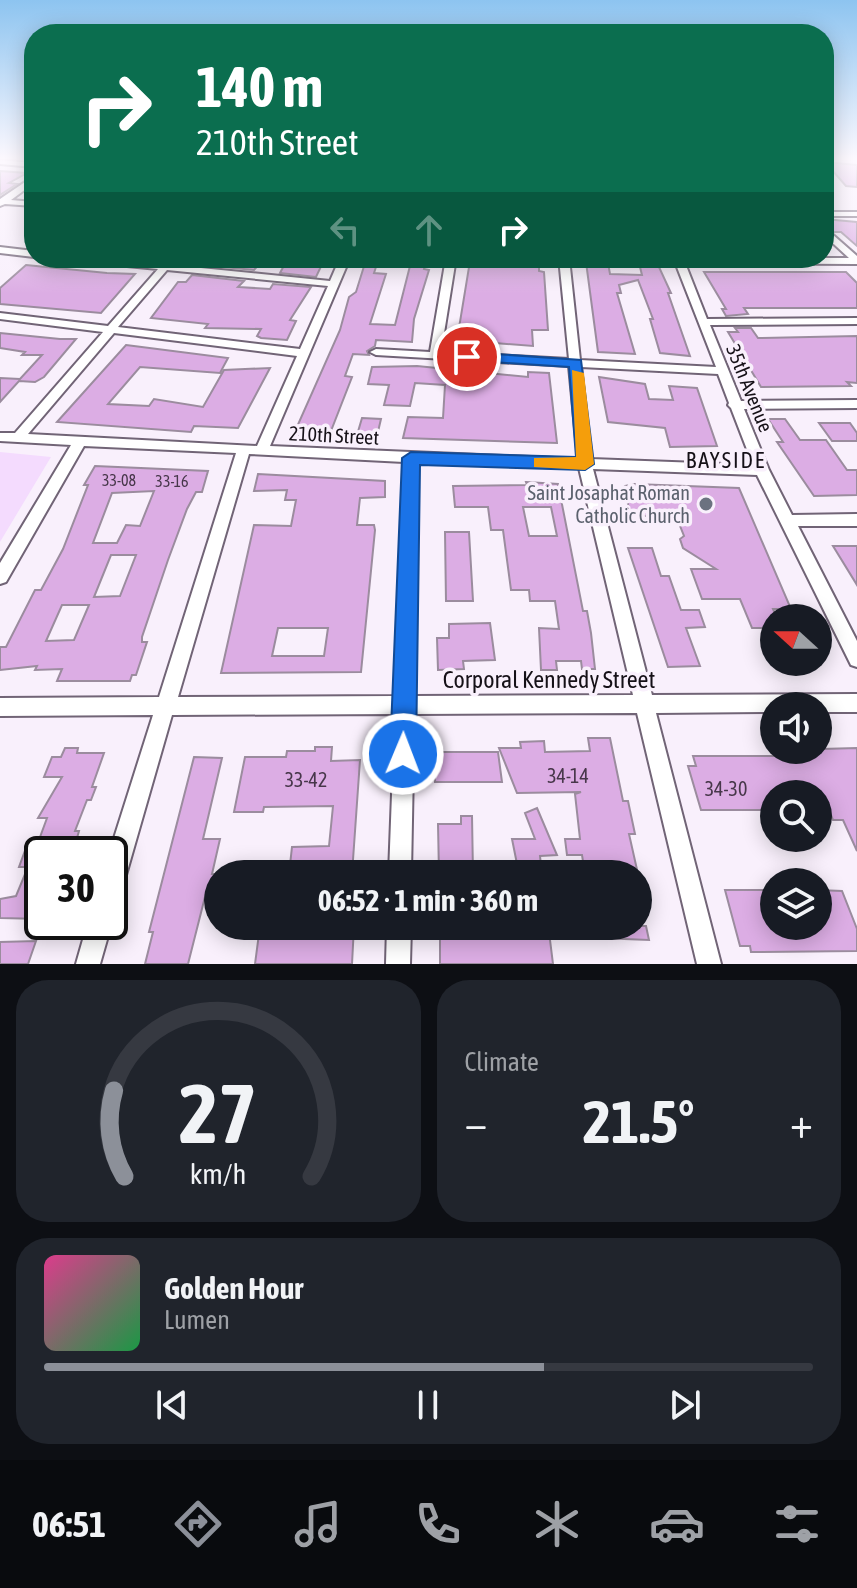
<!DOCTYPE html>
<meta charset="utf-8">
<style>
body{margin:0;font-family:"Asap Condensed",sans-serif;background:#20242c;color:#f1f3f6;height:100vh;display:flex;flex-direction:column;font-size:30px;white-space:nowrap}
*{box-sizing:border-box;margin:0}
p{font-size:26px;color:#9ea1a6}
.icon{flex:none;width:44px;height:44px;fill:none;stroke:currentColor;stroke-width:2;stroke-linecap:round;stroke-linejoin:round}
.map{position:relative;height:964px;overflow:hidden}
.sheet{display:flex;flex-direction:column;gap:16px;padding:16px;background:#0d0f14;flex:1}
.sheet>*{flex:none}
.top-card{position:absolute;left:24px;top:24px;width:810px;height:244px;border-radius:32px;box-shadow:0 4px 20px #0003;background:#0b6e4f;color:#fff;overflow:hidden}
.needle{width:52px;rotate:291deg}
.fabs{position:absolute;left:760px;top:604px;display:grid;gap:16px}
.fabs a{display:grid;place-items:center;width:72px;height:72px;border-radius:50%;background:#171b24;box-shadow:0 4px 20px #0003;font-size:40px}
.speed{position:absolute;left:24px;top:836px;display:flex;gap:16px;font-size:40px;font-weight:700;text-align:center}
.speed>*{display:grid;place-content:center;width:104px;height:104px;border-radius:50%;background:#171b24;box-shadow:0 4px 20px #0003;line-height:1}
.speed .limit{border:4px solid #111;border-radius:12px;background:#fff;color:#111}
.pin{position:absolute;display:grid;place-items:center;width:68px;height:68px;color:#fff;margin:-34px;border:4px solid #fff;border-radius:50%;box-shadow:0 2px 8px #0007}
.me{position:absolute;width:88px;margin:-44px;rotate:1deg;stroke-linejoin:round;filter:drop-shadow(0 0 6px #0008)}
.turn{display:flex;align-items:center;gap:28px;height:168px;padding:0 40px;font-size:36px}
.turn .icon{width:104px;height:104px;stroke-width:2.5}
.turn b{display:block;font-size:56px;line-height:68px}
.lanes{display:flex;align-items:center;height:76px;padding:0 40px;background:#0003;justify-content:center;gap:40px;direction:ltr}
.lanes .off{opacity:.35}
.big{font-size:60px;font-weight:700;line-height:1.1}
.sheet .tile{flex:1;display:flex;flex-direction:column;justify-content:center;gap:12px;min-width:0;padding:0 28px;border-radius:32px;background:#20242c}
.sheet .dial{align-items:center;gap:0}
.dial svg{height:208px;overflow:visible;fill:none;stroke:#363941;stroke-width:7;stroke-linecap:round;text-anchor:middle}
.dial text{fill:#f1f3f6;stroke:none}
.song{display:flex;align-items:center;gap:24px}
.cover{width:96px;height:96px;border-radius:12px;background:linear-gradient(135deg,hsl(330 70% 55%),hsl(140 70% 35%))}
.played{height:8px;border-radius:4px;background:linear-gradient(90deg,#8c9099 65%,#363941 65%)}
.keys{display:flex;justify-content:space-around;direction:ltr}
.heat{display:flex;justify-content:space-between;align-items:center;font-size:44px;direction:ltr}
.sheet .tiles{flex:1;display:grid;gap:16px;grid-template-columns:1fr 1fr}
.tile:last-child{grid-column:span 2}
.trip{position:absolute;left:204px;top:860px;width:448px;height:80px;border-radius:40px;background:#171b24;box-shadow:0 4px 20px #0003;font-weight:700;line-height:80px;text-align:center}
.tab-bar{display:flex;height:128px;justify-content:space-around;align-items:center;background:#090b0e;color:#9ea1a6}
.tab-bar .icon{width:56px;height:56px}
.tab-bar .current{color:#8c9099}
.tab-bar b{font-size:36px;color:#f1f3f6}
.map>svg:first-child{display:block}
.green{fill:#f4dbfe}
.building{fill:#dcade4;stroke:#9b8c9e;stroke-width:2;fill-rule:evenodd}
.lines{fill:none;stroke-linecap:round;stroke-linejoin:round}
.minor-casing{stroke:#716476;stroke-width:4}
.minor{fill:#fff;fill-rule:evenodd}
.route{fill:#1a73e8;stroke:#114b97;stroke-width:2}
.slow{fill:#f59e0b}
.worship-dot{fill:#6b7280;stroke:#f9f0fc;stroke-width:3}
.labels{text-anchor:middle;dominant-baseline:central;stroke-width:7;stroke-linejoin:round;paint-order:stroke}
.number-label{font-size:16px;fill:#47374a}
.street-label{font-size:20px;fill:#151017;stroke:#f9f0fc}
.worship-label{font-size:20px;fill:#5b616d;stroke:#f9f0fc;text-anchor:end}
.near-number-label{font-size:20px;fill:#47374a}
.neighbourhood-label{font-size:22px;letter-spacing:2px;fill:#151017;stroke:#f9f0fc}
.near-street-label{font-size:24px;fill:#151017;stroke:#f9f0fc}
</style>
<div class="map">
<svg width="857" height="964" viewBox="0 0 857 964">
<rect width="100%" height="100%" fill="#f9f0fc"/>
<!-- green -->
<path class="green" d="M0,452L51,457L0,542Z"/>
<!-- building -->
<path class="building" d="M825,162L857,165V187L846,186Z
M0,171L27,173L9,183L17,184L0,195Z
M824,219L857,222V246L841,232H834L824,224Z
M206,258H265L254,270L201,265Z
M325,258L316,277L280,273L287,260Z
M412,258H427L424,269L429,270L414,319L412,342L376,340L375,346L367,351L369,355L353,354L345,376L352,377L329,436L299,435L301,430L296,429L340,330L349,297L356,292L365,263L377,264L374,273L386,274L370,324L395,325Z
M470,261L539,266V271L544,272L548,330H532L533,346L457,340Z
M586,262L608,263L610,274L642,275L640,267H659L671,293H668L690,356L660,353L650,319H653L638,280L619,285L621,293H617L635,354L598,352Z
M26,265L107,273L135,274L101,313L0,304V288Z
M704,272H846L857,283V308H744L748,314L726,316L722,309H726Z
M192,275L244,281L238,287L270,289L273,284L311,287L290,320L296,321L287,340L261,338L257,336L261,329L205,328L208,324L151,318L178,282H186Z
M735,328H751L758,338L857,336V383L847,382L851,386L761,387L728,332H738Z
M0,333L60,339H76L44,377L35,382L19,381L0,402V378L20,379L42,355H22L25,352L0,348Z
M126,345L228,358L220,373L140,367L108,404L149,406L154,399L203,407L224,370L270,368L238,428L194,426L191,432L57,422Z
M417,366L528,377V372L549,373L557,443L403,438L408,417L443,418L445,385L415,383L410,406L384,405L389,385L368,384L372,367Z
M599,377L645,384L649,399L673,400L669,386L697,388L717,446L670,447L665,428L608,422Z
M362,418L381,419L377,436L357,435Z
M768,419H785L800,440H826L847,470H857V495L814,496L777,442H783Z
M819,423H850L857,433V441H832Z
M95,466L208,471L202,492H196L187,509L168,560L142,637V642H147L136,675H132L130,681H57L62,669L35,670L37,666L0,670V647H6L35,590H41L63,549L88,485H84ZM154,491L140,526L126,525L117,543H93L112,493ZM111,555H136L120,596L94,597ZM62,605H89L74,640L46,641Z
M258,474L385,481V497L360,498L357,525H374L375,530L361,672L221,673L254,525L291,526L296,500H285L287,490L254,491ZM278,628H328L324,656H272Z
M526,482L558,484L583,611H587L591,633L595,669H582L581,661H556L557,670H541L539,628L559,629L555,601H530L529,590H511L503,530H491L488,507H455L453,486L527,485ZM523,507H551L557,536H529Z
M634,484L739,488L791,609H773L777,618H774V628H752L740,599H702L691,569H716L683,548L680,539L684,536L676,516H630L625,486Z
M445,532H469L473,601H446Z
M833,546H857V585Z
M628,548H652L661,576H669L681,610H699L705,627L686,628L700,666L668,667Z
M490,623L495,660L463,661L464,669L438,670L437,638H449V624Z
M588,738H610L623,801H628L635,834H629L638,874H585L582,855H567L565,839H580L575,794L581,792L517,793L499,748H521L520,742L544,741L545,752L590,751Z
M315,747H332L331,761L360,760L352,874H289L292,847L329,846L333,806L264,807L263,812H234L245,757H286L287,751H315Z
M65,748H78L77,753H104L92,787H96L91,800H87L75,831H79L75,845H71L67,854H42V919L0,918V899L16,896L28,867H19L26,848H36L47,818H38L62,777H44L52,757H61Z
M857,748V851L843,820H833L822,794H774V810H701L688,766H696L693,756H789L786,750Z
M434,752H498L502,782H435Z
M194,757L222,758L203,839H220L212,874H218V888L207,889L188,964H145L153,932H149Z
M537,808L557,855L540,856L542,874H519L512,839H535L525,813Z
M461,816H472L473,874H439L438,824H461Z
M725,890H774V926H818V890L842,891L857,929V951L751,952L750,946H740Z
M260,926H354L352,964H255Z
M440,926H475L476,933L549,932L553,964H440Z
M597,926H646L649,940L599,938Z
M36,941L28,964H0V942Z"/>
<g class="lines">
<!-- minor casing -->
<g class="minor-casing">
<path id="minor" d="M0,160L34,163V167L0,164Z
M31,178H34V183L11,200L34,202V206L5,204L0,206V199Z
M824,212H857V216H824Z
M824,227L857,256V264L685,263L707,319L857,318V324L710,325L741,401L857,400V408L744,409L769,470L792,515L857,514V526H798L857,641V667L851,665L757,475L593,469L652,695L857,694V712H818V706H774V712L656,713L721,964H697L637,713L414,714L411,874H389L395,714L172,715L122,889L118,897L110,901L109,854L153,715L0,716V698L159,697L236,453L84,446L6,582L0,584V563L71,445L0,441V433H15L103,332L0,319V313L108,326L158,269L75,261L70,258H102L162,264L167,258H177L171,265L330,281L340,258H350L270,446L578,459L569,366L376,355L370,352L376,349L430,352L446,258H456L441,352L569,359L559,258H569L580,360L716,367L675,262L653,261L648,258H849L824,235ZM167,270L328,286L300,349L118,327ZM114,333L297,356L257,446L28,434ZM581,367L718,374L729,403L728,405L731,408L753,465L591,459ZM249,454L404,462L395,696L178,697ZM418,463L579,468L633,695L414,696Z
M0,247L34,251V257L0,253Z
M110,917L112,922L100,964H76L88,922H110Z
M387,926H411L410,964H386Z"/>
</g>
<!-- minor -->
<use href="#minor" class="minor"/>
</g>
<!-- sky -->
<linearGradient id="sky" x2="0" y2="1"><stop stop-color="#8dc4f0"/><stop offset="0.54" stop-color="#fcf8fe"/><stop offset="1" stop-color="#fcf8fe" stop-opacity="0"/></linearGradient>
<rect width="857" height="294" fill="url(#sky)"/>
<!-- route -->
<path class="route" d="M467,352L581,360L594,464L585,470L420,465L416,754L412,764L403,767L394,764L390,754L402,458L411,452L576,457L569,367L462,360V354Z"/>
<!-- slow -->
<path class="slow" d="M572,370L584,373L594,464L585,470L534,467V458L576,457Z"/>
<!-- markers -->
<circle class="worship-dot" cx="706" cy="504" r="8"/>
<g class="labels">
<!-- number labels -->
<g class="number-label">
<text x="119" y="480">33-08</text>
<text x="172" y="481">33-16</text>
</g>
<!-- street labels -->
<g class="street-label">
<text transform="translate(750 388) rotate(68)">35th Avenue</text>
<text transform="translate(334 435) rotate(3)">210th Street</text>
</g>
<!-- worship labels -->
<g class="worship-label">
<text x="690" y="492">Saint Josaphat Roman<tspan x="690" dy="23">Catholic Church</tspan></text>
</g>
<!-- near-number labels -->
<g class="near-number-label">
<text x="568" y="775">34-14</text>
<text x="306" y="779">33-42</text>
<text x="726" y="788">34-30</text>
</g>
<!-- neighbourhood labels -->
<g class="neighbourhood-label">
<text x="726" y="460">BAYSIDE</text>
</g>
<!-- near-street labels -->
<g class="near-street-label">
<text x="549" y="679">Corporal Kennedy Street</text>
</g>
</g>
</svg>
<div class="fabs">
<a><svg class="needle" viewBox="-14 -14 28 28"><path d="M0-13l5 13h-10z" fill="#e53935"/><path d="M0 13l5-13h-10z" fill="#9ea1a6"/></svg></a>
<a><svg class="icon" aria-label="sound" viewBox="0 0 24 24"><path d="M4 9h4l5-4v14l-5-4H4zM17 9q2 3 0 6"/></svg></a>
<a><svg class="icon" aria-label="search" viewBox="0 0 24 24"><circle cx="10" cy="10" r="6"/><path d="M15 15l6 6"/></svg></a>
<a><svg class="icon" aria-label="layers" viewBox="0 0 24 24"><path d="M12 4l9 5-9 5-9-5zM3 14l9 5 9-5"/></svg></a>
</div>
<div class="speed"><div class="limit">30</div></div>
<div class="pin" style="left:467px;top:357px;background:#d93025"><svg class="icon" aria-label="arrive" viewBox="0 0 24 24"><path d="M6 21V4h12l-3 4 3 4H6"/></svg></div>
<svg class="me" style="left:403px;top:754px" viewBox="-20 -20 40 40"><circle r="17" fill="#1a73e8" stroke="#fff" stroke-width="3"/><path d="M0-11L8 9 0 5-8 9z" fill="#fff"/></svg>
<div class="trip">06:52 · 1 min · 360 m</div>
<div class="top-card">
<div class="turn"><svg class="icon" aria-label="right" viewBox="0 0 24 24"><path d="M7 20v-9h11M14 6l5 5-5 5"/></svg><div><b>140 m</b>210th Street</div></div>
<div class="lanes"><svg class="icon off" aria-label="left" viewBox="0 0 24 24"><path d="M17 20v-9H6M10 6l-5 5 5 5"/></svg><svg class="icon off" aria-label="ahead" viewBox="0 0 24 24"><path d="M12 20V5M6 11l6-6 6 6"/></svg><svg class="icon" aria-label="right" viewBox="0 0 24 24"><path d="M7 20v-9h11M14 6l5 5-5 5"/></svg></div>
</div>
</div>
<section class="sheet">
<div class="tiles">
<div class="tile dial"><svg viewBox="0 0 100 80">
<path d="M14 69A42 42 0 1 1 86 69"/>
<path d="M14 69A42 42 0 0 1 10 36" stroke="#8c9099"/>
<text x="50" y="56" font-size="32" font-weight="700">27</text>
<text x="50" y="72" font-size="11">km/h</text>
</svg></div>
<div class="tile"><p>Climate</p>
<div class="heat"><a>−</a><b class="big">21.5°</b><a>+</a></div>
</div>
<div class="tile">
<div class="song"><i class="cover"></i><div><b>Golden Hour</b><p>Lumen</p></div></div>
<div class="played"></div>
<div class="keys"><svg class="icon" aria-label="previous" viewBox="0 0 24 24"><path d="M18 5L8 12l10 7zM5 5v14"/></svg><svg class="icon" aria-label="pause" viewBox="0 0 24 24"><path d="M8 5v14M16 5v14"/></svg><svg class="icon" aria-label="next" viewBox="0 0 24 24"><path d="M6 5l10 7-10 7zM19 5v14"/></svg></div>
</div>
</div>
</section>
<nav class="tab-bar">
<b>06:51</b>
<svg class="icon current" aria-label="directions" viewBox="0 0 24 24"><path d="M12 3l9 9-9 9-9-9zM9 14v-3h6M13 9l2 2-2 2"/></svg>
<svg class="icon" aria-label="music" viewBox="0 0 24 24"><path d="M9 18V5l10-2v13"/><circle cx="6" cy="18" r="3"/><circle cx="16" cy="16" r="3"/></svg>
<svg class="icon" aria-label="phone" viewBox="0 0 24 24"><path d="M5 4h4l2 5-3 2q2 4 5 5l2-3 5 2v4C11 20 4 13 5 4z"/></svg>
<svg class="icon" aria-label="climate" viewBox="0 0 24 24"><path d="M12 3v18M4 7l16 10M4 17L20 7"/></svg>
<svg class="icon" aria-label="car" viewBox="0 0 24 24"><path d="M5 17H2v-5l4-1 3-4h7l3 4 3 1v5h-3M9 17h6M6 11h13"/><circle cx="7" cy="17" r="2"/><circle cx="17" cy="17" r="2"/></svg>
<svg class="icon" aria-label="filters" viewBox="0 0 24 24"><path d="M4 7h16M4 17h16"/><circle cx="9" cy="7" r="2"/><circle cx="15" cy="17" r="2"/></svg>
</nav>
